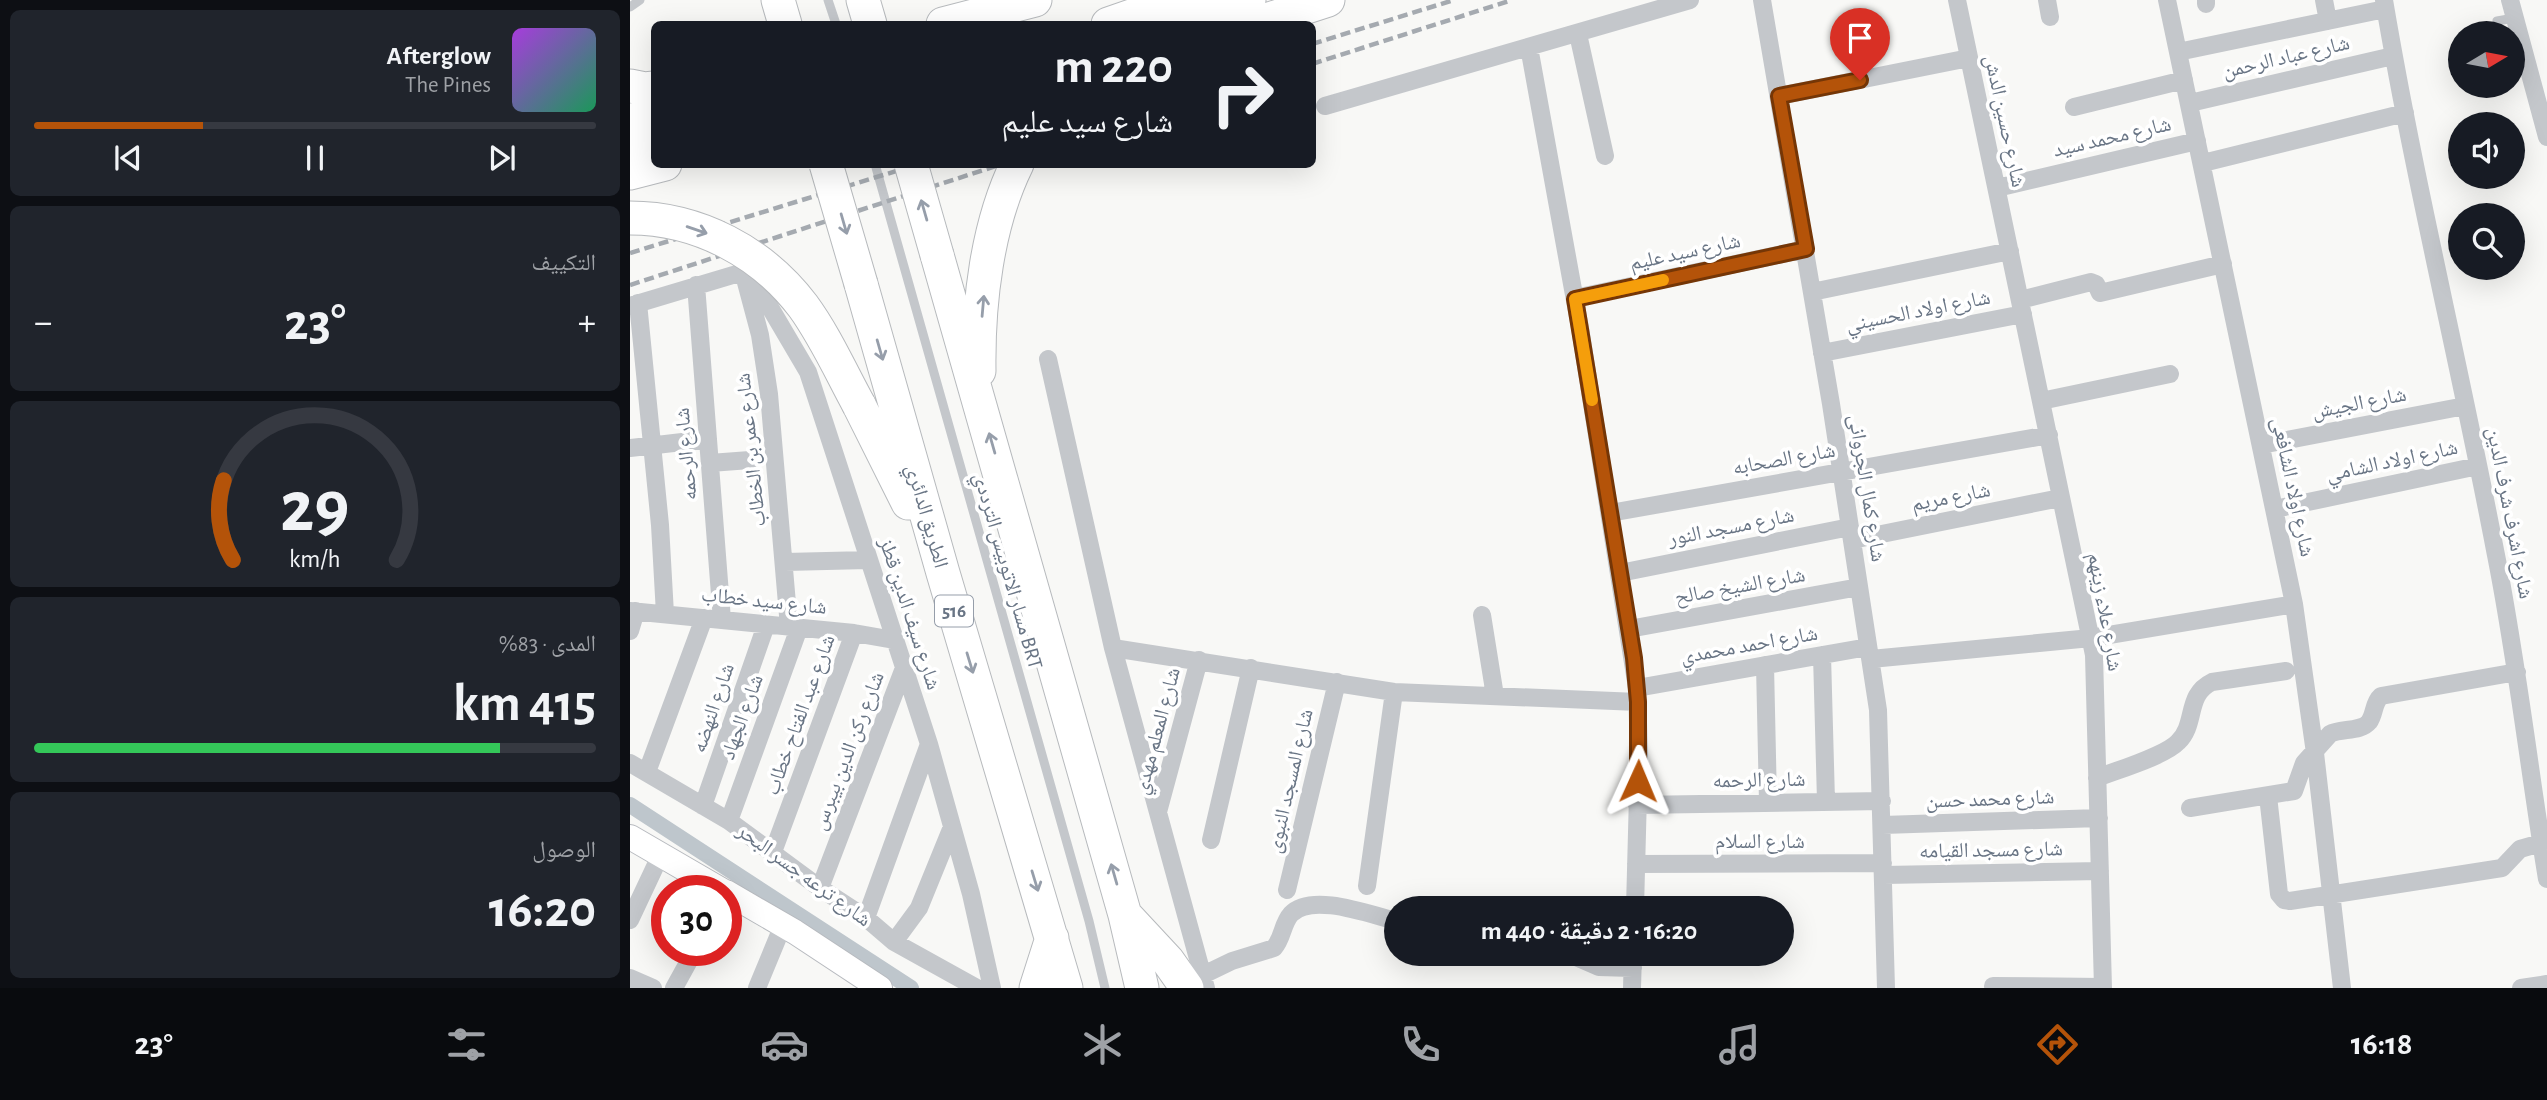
<!DOCTYPE html>
<html lang="ar">
<meta charset="utf-8">
<style>
body{margin:0;font-family:"Alegreya Sans","Noto Naskh Arabic",sans-serif;background:#20242c;color:#f1f3f6;direction:rtl;height:100vh;display:flex;flex-direction:column;font-size:26px;white-space:nowrap}
*{box-sizing:border-box;margin:0}
p{font-size:23px;color:#9ea1a6}
.icon{flex:none;width:38px;height:38px;fill:none;stroke:currentColor;stroke-width:2;stroke-linecap:round;stroke-linejoin:round}
.map{position:relative;flex:1;overflow:hidden;direction:ltr}
.panel{display:flex;flex-direction:column;gap:10px;padding:10px;background:#0d0f14;width:630px}
.panel>*{flex:none}
.top-card{position:absolute;left:21px;top:21px;width:665px;height:147px;border-radius:10px;box-shadow:0 7px 28px #0002;direction:rtl;background:#171b24;color:#f1f3f6;overflow:hidden}
.needle{width:46px;rotate:80deg}
.controls{position:absolute;left:1818px;top:21px;display:grid;gap:14px}
.controls a{display:grid;place-items:center;width:77px;height:77px;border-radius:50%;background:#171b24;box-shadow:0 7px 28px #0002;font-size:35px}
.speed{position:absolute;left:21px;top:875px;display:flex;gap:14px;font-size:35px;font-weight:700;text-align:center}
.speed>*{display:grid;place-content:center;width:91px;height:91px;border-radius:50%;background:#171b24;box-shadow:0 7px 28px #0002;line-height:1}
.speed .limit{border:10px solid #d22;background:#fff;color:#111}
.pin{position:absolute;display:grid;place-items:center;width:60px;height:60px;color:#fff;margin:-72px -30px;border-radius:50% 50% 50% 0;rotate:-45deg;box-shadow:0 0 7px #0007}
.pin .icon{rotate:45deg}
.me{position:absolute;width:77px;margin:-38px;rotate:1deg;stroke-linejoin:round;filter:drop-shadow(0 0 5px #0008)}
.turn{display:flex;align-items:center;gap:24px;height:147px;padding:0 28px;font-size:32px}
.turn .icon{width:91px;height:91px;stroke-width:2.5}
.turn b{display:block;font-size:49px;line-height:60px}
.big{font-size:52px;font-weight:700;line-height:1.1}
.panel .card{flex:1;display:flex;flex-direction:column;justify-content:center;gap:10px;min-width:0;padding:0 24px;border-radius:10px;background:#20242c}
.panel .dial{align-items:center;gap:0}
.dial svg{height:182px;overflow:visible;fill:none;stroke:#363941;stroke-width:7;stroke-linecap:round;text-anchor:middle}
.dial text{fill:#f1f3f6;stroke:none}
.song{display:flex;align-items:center;gap:21px}
.cover{width:84px;height:84px;border-radius:10px;background:linear-gradient(135deg,hsl(280 70% 55%),hsl(150 70% 35%))}
.played{height:7px;border-radius:4px;background:linear-gradient(90deg,#b45309 30%,#363941 30%)}
.keys{display:flex;justify-content:space-around;direction:ltr}
.heat{display:flex;justify-content:space-between;align-items:center;font-size:38px;direction:ltr}
.charge{height:10px;border-radius:5px;background:linear-gradient(90deg,#34c759 83%,#363941 0)}
.trip{position:absolute;left:754px;top:896px;width:410px;height:70px;border-radius:35px;background:#171b24;box-shadow:0 7px 28px #0002;font-weight:700;line-height:70px;text-align:center;direction:rtl}
.menu{display:flex;height:112px;justify-content:space-around;align-items:center;background:#090b0e;color:#9ea1a6}
.menu .icon{width:49px;height:49px}
.menu .on{color:#b45309}
.menu b{font-size:32px;color:#f1f3f6}
main{display:flex;flex:1;min-height:0}
.map>svg:first-child{display:block}
.lines{fill:none;stroke-linecap:round;stroke-linejoin:round}
.canal{stroke:#bec6cc;stroke-width:16}
.secondary-casing{stroke:#b7babf;stroke-width:26}
.highway-casing{stroke:#b7babd;stroke-width:35}
.lane{stroke:#c4c7cb;stroke-width:9}
.street{stroke:#c4c7cb;stroke-width:18}
.secondary{stroke:#fff;stroke-width:24}
.highway{stroke:#fff;stroke-width:33}
.rail{stroke:#a5aab0;stroke-width:4.5;stroke-dasharray:10 5;stroke-linecap:butt}
.highway-bridge-casing{stroke:#b7babd;stroke-width:35;stroke-linecap:butt}
.highway-bridge{stroke:#fff;stroke-width:33}
.oneway{stroke:#969eaa}
.route-casing{stroke:#753606;stroke-width:18}
.route{stroke:#b45309;stroke-width:12}
.slow{stroke:#f59e0b;stroke-width:12}
.labels{text-anchor:middle;dominant-baseline:central;stroke-width:7;stroke-linejoin:round;paint-order:stroke}
.shield{fill:#fff;stroke:#969eaa;stroke-width:2}
.shield-label{font-size:19px;font-weight:bold;fill:#697585}
.street-label{font-size:21px;fill:#697585;stroke:#fff}
</style>
<main>
<div class="map">
<svg width="1917" height="988" viewBox="0 0 1917 988">
<rect width="100%" height="100%" fill="#f8f8f6"/>
<g class="lines">
<!-- canal -->
<path class="canal" d="M0,805L281,988"/>
<!-- secondary casing -->
<g class="secondary-casing">
<path id="secondary" d="M0,837L93,891
M96,892L165,932L250,988"/>
</g>
<!-- highway casing -->
<g class="highway-casing">
<path id="highway" d="M148,0L155,24
M233,0L240,24
M313,24L405,0
M478,24L548,0
M544,24L619,0
M624,24L698,0
M0,86L15,89L24,88
M0,121L24,112
M0,147L24,141
M0,173L35,164
M307,255L495,915L512,988
M231,284L313,573L436,988
M349,371C348,303 357,225 387,164
M229,405L278,503
M498,918L538,961L557,988
M406,988L422,938"/>
</g>
<!-- lane -->
<path class="lane" d="M198,0L206,24
M0,7L10,0
M1868,33L1867,21L1884,18
M245,164L459,921L475,988"/>
<!-- street -->
<path class="street" d="M1132,0L1201,404L1248,710L1256,988
M1327,0L1464,655L1473,988
M1417,0L1420,17
M1537,0L1664,604L1685,753L1712,988
M1576,0V4
M1694,0L1698,21
M1754,0C1785,184 1830,366 1865,550C1887,659 1899,770 1917,879
M1880,0L1917,137
M948,34L975,156
M899,47L950,328L1007,688L1009,757L1005,908
M1548,52L1755,9
M1149,96L1339,58
M1560,103L1763,56
M695,106L1060,0
M1444,107L1554,80
M1573,163L1775,113
M1367,188L1567,141
M113,272L131,292L178,372L299,744L341,894L362,988
M114,275L130,335L139,394L159,627
M66,285L92,620
M1182,292L1380,251
M945,298L1176,249
M1390,300L1461,282L1466,284L1470,293L1593,264
M8,303L30,525L35,614
M0,306L113,272
M1192,353L1393,314
M418,359L483,648L576,988
M1411,401L1540,374
M1631,445L1835,406
M0,448L78,439
M80,463L120,460
M1645,509L1848,466
M980,513L1419,435
M1222,540L1430,498
M155,562L238,560
M990,573L1220,527
M0,611L224,633L264,640
M852,615L865,696
M999,629L1229,587
M0,631L6,611
M483,648L764,692L1008,702
M1192,655L1196,801
M1241,659L1461,638L1664,604
M1135,665L1138,802
M1007,688L1238,647
M0,763L99,821L190,888L236,918L264,942L347,988
M17,772L74,618
M1467,778C1487,770 1535,756 1548,742C1567,724 1555,695 1582,682L1656,671
M1638,796L1649,894L1654,900L1660,901L1872,868L1890,849L1911,843
M1007,805L1252,801
M73,806L136,625
M1560,808L1664,791L1674,763L1700,734C1710,728 1731,732 1739,722C1745,714 1743,703 1751,696L1887,672
M528,812L569,660
M99,821L169,628
M1253,825L1469,818
M581,840L621,668
M143,852L224,633
M1006,864L1253,863
M1254,875L1470,871
M737,886L764,692
M190,888L274,668
M657,890L707,682
M236,918L299,744
M0,920L31,854
M264,942L289,908L322,827
M939,954L969,967L1003,968
M573,975L602,961L644,948C653,938 652,924 661,914C682,892 741,915 766,921
M0,978L23,988
M1363,986L1473,987
M44,988L65,950
M127,988L153,925
M1002,988L1003,954
M1891,988L1917,984"/>
<!-- secondary -->
<use href="#secondary" class="secondary"/>
<!-- highway -->
<use href="#highway" class="highway"/>
<!-- rail -->
<path class="rail" d="M682,44L824,0
M682,64L882,0
M0,253L289,164
M0,285L372,164"/>
<!-- highway-bridge casing -->
<g class="highway-bridge-casing">
<path id="highway-bridge" d="M196,164L231,284
M281,164L307,255
M0,218C68,218 132,252 173,306C195,336 211,372 229,405"/>
</g>
<!-- highway-bridge -->
<use href="#highway-bridge" class="highway-bridge"/>
</g>
<!-- one-way arrows -->
<defs><path id="oneway-shaft" d="M-6 0H5M1.5-3L5.5 0L1.5 3" fill="none" stroke-width="1.6" stroke-linecap="round" stroke-linejoin="round" transform="scale(1.75)"/></defs>
<g class="oneway">
<use href="#oneway-shaft" transform="translate(294 210) rotate(-106)"/>
<use href="#oneway-shaft" transform="translate(214 224) rotate(74)"/>
<use href="#oneway-shaft" transform="translate(67 230) rotate(19)"/>
<use href="#oneway-shaft" transform="translate(353 306) rotate(-85)"/>
<use href="#oneway-shaft" transform="translate(250 350) rotate(74)"/>
<use href="#oneway-shaft" transform="translate(362 443) rotate(-106)"/>
<use href="#oneway-shaft" transform="translate(340 663) rotate(73)"/>
<use href="#oneway-shaft" transform="translate(484 874) rotate(-106)"/>
<use href="#oneway-shaft" transform="translate(405 881) rotate(73)"/>
</g>
<g class="lines">
<!-- route casing -->
<g class="route-casing">
<path id="route" d="M1008,781V702L1004,658L945,299L1176,249L1149,96L1230,80"/>
</g>
<!-- route -->
<use href="#route" class="route"/>
<!-- slow -->
<path class="slow" d="M962,400L945,299L1033,280"/>
</g>
<g class="labels">
<!-- shield labels -->
<rect class="shield" x="305" y="595.5" width="38" height="31" rx="5"/>
<g class="shield-label">
<text x="324" y="611">516</text>
</g>
<!-- street labels -->
<g class="street-label">
<text transform="translate(1656 57) rotate(-13)">شارع عباد الرحمن</text>
<text transform="translate(1375 121) rotate(78)">شارع حسين الدش</text>
<text transform="translate(1482 137) rotate(-13)">شارع محمد سيد</text>
<text transform="translate(1055 252) rotate(-12)">شارع سيد عليم</text>
<text transform="translate(1288 311) rotate(-11)">شارع اولاد الحسيني</text>
<text transform="translate(1729 403) rotate(-11)">شارع الجيش</text>
<text transform="translate(121 450) rotate(-96)">شارع عمر بن الخطاب</text>
<text transform="translate(56 454) rotate(-95)">شارع الرحمه</text>
<text transform="translate(1154 459) rotate(-10)">شارع الصحابه</text>
<text transform="translate(1762 461) rotate(-12)">شارع اولاد الشامي</text>
<text transform="translate(1663 487) rotate(78)">شارع اولاد الشافعى</text>
<text transform="translate(1237 488) rotate(81)">شارع كمال الجروانى</text>
<text transform="translate(1321 497) rotate(-11)">شارع مريم</text>
<text transform="translate(1880 513) rotate(79)">شارع اشرف شرف الدين</text>
<text transform="translate(297 516) rotate(74)">الطريق الدائري</text>
<text transform="translate(1101 527) rotate(-11)">شارع مسجد النور</text>
<text transform="translate(378 571) rotate(74)">مسار الاتوبيس الترددي BRT</text>
<text transform="translate(1110 586) rotate(-10)">شارع الشيخ صالح</text>
<text transform="translate(134 601) rotate(6)">شارع سيد خطاب</text>
<text transform="translate(1475 612) rotate(80)">شارع علاء زينهم</text>
<text transform="translate(280 614) rotate(72)">شارع سيف الدين قطز</text>
<text transform="translate(1119 645) rotate(-10)">شارع احمد محمدي</text>
<text transform="translate(83 708) rotate(-71)">شارع النهضه</text>
<text transform="translate(170 715) rotate(-70)">شارع عبد الفتاح خطاب</text>
<text transform="translate(112 717) rotate(-70)">شارع الجهاد</text>
<text transform="translate(527 731) rotate(-75)">شارع المعلم مهدي</text>
<text transform="translate(218 751) rotate(-69)">شارع ركن الدين بيبرس</text>
<text transform="translate(1129 780) rotate(-1)">شارع الرحمه</text>
<text transform="translate(660 781) rotate(-77)">شارع المسجد النبوى</text>
<text transform="translate(1360 799) rotate(-2)">شارع محمد حسن</text>
<text x="1130" y="841">شارع السلام</text>
<text transform="translate(1361 850) rotate(-1)">شارع مسجد القيامه</text>
<text transform="translate(174 875) rotate(36)">شارع ترعه جسر البحر</text>
</g>
</g>
</svg>
<div class="controls">
<a><svg class="needle" viewBox="-14 -14 28 28"><path d="M0-13l5 13h-10z" fill="#e53935"/><path d="M0 13l5-13h-10z" fill="#9ea1a6"/></svg></a>
<a><svg class="icon" aria-label="sound" viewBox="0 0 24 24"><path d="M4 9h4l5-4v14l-5-4H4zM17 9q2 3 0 6"/></svg></a>
<a><svg class="icon" aria-label="search" viewBox="0 0 24 24"><circle cx="10" cy="10" r="6"/><path d="M15 15l6 6"/></svg></a>
</div>
<div class="speed"><div class="limit">30</div></div>
<div class="pin" style="left:1230px;top:80px;background:#d93025"><svg class="icon" aria-label="arrive" viewBox="0 0 24 24"><path d="M6 21V4h12l-3 4 3 4H6"/></svg></div>
<svg class="me" style="left:1008px;top:781px" viewBox="-20 -20 40 40"><path d="M0-17L14 15 0 8-14 15z" fill="#b45309" stroke="#fff" stroke-width="4"/></svg>
<div class="trip">16:20 · 2 دقيقة · 440 m</div>
<div class="top-card">
<div class="turn"><svg class="icon" aria-label="right" viewBox="0 0 24 24"><path d="M7 20v-9h11M14 6l5 5-5 5"/></svg><div><b>220 m</b>شارع سيد عليم</div></div>
</div>
</div>
<section class="panel">
<div class="card">
<div class="song"><i class="cover"></i><div><b>Afterglow</b><p>The Pines</p></div></div>
<div class="played"></div>
<div class="keys"><svg class="icon" aria-label="previous" viewBox="0 0 24 24"><path d="M18 5L8 12l10 7zM5 5v14"/></svg><svg class="icon" aria-label="pause" viewBox="0 0 24 24"><path d="M8 5v14M16 5v14"/></svg><svg class="icon" aria-label="next" viewBox="0 0 24 24"><path d="M6 5l10 7-10 7zM19 5v14"/></svg></div>
</div>
<div class="card"><p>التكييف</p>
<div class="heat"><a>−</a><b class="big">23°</b><a>+</a></div>
</div>
<div class="card dial"><svg viewBox="0 0 100 80">
<path d="M14 69A42 42 0 1 1 86 69"/>
<path d="M14 69A42 42 0 0 1 10 34" stroke="#b45309"/>
<text x="50" y="56" font-size="32" font-weight="700">29</text>
<text x="50" y="72" font-size="11">km/h</text>
</svg></div>
<div class="card"><p>المدى · 83%</p><b class="big">415 km</b><div class="charge"></div></div>
<div class="card"><p>الوصول</p><b class="big">16:20</b></div>
</section>
</main>
<nav class="menu">
<b>16:18</b>
<svg class="icon on" aria-label="directions" viewBox="0 0 24 24"><path d="M12 3l9 9-9 9-9-9zM9 14v-3h6M13 9l2 2-2 2"/></svg>
<svg class="icon" aria-label="music" viewBox="0 0 24 24"><path d="M9 18V5l10-2v13"/><circle cx="6" cy="18" r="3"/><circle cx="16" cy="16" r="3"/></svg>
<svg class="icon" aria-label="phone" viewBox="0 0 24 24"><path d="M5 4h4l2 5-3 2q2 4 5 5l2-3 5 2v4C11 20 4 13 5 4z"/></svg>
<svg class="icon" aria-label="climate" viewBox="0 0 24 24"><path d="M12 3v18M4 7l16 10M4 17L20 7"/></svg>
<svg class="icon" aria-label="car" viewBox="0 0 24 24"><path d="M5 17H2v-5l4-1 3-4h7l3 4 3 1v5h-3M9 17h6M6 11h13"/><circle cx="7" cy="17" r="2"/><circle cx="17" cy="17" r="2"/></svg>
<svg class="icon" aria-label="filters" viewBox="0 0 24 24"><path d="M4 7h16M4 17h16"/><circle cx="9" cy="7" r="2"/><circle cx="15" cy="17" r="2"/></svg>
<b>23°</b>
</nav>
